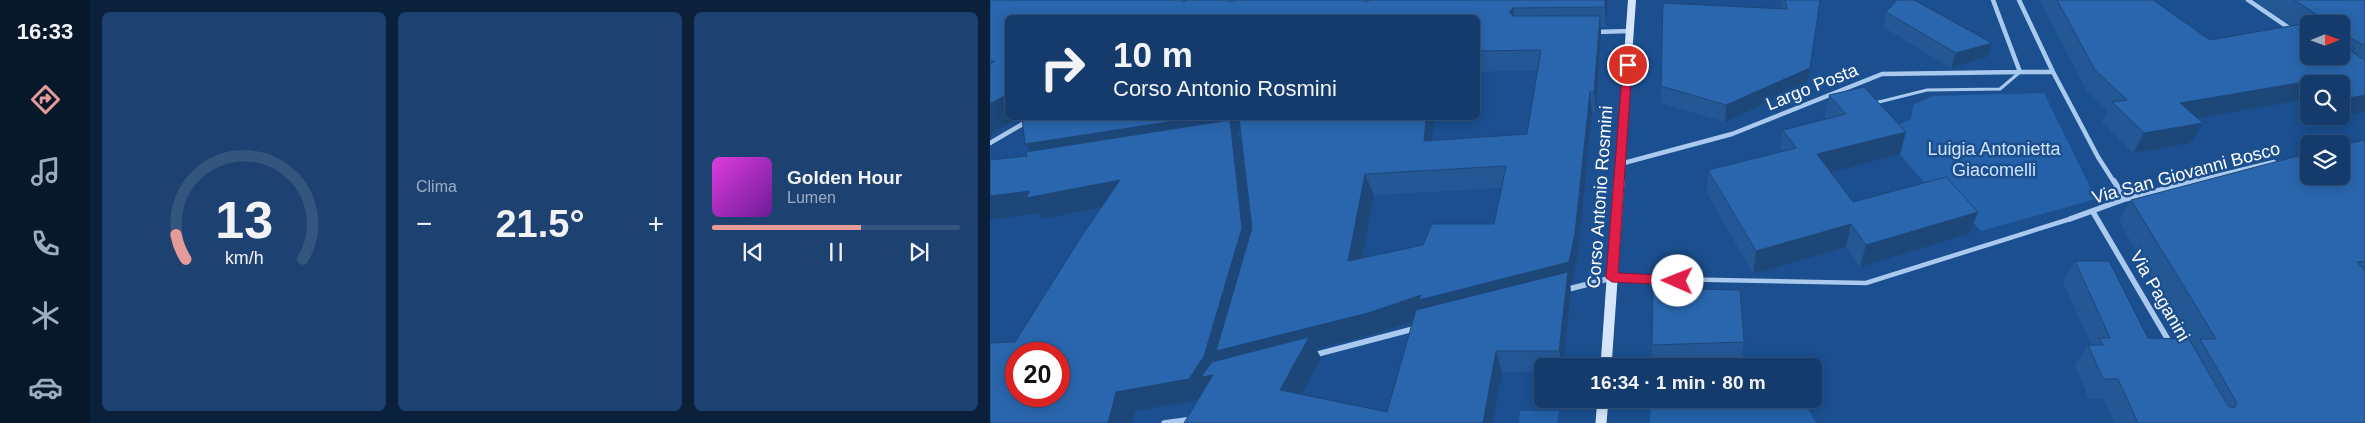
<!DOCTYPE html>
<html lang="it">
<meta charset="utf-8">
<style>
body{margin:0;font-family:Arial,sans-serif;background:#1d4271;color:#f1f3f6;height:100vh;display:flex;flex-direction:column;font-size:19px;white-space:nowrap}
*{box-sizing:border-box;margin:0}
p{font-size:16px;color:#9dadc1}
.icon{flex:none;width:28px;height:28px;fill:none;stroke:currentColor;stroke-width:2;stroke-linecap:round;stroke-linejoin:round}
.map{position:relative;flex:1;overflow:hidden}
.sheet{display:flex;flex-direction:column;gap:12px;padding:12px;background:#0b203b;width:900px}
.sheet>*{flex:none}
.guide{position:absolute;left:15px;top:15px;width:475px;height:105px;border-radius:8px;box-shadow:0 2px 12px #0003,0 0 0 1px #33557e;background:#143b6b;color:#f1f3f6;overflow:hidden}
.needle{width:32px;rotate:89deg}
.buttons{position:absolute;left:1310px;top:15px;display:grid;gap:10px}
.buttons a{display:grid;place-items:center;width:50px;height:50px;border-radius:8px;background:#143b6b;box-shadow:0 2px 12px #0003,0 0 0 1px #33557e;font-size:25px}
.speed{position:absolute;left:15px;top:342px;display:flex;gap:10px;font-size:25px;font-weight:700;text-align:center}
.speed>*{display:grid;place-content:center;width:65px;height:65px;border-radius:50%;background:#143b6b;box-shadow:0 2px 12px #0003,0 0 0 1px #33557e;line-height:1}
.speed .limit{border:8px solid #d22;background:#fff;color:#111}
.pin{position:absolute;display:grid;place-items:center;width:42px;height:42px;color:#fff;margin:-21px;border:2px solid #fff;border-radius:50%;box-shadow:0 1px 5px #0007}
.me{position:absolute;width:55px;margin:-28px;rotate:271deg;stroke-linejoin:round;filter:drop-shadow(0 0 4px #0008)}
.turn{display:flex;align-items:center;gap:18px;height:105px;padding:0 25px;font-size:22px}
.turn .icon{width:65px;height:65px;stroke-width:2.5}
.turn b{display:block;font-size:35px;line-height:42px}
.big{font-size:38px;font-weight:600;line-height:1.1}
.sheet .tile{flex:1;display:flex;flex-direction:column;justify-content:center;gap:8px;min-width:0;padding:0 18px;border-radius:8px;background:#1d4271}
.sheet .dial{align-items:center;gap:0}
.dial svg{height:130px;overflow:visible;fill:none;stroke:#33557e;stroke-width:7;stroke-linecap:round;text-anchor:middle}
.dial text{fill:#f1f3f6;stroke:none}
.song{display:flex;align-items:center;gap:15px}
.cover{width:60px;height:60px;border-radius:8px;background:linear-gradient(135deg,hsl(300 70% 55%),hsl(280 70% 35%))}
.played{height:5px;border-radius:2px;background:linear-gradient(90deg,#e69b98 60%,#33557e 60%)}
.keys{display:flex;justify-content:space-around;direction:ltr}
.heat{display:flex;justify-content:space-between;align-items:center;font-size:28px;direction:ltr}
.sheet .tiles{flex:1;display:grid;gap:12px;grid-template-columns:repeat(3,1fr)}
.trip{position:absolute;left:544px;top:358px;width:288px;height:50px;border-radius:8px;background:#143b6b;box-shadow:0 2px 12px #0003,0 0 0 1px #33557e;font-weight:600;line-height:50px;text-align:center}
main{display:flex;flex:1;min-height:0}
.tab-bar{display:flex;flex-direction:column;width:90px;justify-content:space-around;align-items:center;background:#08182b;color:#9dadc1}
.tab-bar .icon{width:35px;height:35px}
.tab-bar .on{color:#e69b98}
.tab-bar b{font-size:22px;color:#f1f3f6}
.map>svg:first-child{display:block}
.green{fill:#2461a8}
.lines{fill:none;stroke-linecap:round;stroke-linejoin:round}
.lane-far1{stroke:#a9c9ee;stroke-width:3}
.lane{stroke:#a9c9ee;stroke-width:4.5}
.street-far1{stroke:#a9c9ee;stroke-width:4.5}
.street{stroke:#a9c9ee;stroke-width:5.5}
.secondary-far1{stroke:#d6e6fa;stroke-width:8}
.secondary{stroke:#d6e6fa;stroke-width:11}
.wall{fill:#245895;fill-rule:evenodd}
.shaded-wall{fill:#1d4779}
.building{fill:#2a66ad;stroke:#1d4779;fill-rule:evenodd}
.route{fill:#e11d48;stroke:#92132f}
.labels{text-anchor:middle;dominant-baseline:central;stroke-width:5;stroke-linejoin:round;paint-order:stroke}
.street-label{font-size:18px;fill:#fff;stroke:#1b4f8f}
.park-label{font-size:18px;fill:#cfe3fa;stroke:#1b4f8f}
</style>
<main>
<nav class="tab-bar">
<b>16:33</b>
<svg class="icon on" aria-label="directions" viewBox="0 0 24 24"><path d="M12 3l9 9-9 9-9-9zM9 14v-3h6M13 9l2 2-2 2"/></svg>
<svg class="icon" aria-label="music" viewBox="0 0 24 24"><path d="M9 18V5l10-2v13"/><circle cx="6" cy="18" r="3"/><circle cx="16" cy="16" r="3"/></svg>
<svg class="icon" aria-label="phone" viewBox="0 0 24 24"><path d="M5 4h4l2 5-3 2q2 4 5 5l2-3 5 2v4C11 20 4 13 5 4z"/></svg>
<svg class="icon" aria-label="climate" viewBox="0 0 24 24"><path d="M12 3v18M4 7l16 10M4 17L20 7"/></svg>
<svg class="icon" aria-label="car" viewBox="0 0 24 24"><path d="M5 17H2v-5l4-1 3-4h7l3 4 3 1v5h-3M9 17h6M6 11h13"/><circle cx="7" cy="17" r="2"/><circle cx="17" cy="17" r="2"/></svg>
</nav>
<section class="sheet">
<div class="tiles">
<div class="tile dial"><svg viewBox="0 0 100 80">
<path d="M14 69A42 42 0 1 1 86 69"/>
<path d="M14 69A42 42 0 0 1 8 54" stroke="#e69b98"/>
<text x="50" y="56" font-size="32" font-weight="700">13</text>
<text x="50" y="72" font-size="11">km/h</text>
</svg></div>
<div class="tile"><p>Clima</p>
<div class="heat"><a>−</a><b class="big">21.5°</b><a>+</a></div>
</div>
<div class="tile">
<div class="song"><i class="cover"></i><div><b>Golden Hour</b><p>Lumen</p></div></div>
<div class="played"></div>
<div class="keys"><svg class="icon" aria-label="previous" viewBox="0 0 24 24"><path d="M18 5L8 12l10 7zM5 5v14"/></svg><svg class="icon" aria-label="pause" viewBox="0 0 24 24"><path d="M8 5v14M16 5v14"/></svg><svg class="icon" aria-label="next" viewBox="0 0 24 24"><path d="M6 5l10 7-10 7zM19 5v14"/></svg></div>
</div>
</div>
</section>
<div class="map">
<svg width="1375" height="423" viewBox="0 0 1375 423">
<rect width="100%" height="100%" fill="#1b4f8f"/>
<!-- green -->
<path class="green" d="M1054,93L1106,199L991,231L982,221L971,224L891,133L921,119L923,105L942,96Z
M702,359L738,360V365L754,366H661L662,360Z
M661,399H812L826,423H660Z
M530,411H569L567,423H529Z"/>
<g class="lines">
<!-- lane-far1 -->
<path class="lane-far1" d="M885,103L937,90L1010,89L1030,72"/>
<!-- lane -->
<path class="lane" d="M625,278L876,283L1080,219"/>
<!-- street-far1 -->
<path class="street-far1" d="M1003,0L1030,72H1063L1029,0
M1258,0L1302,30
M605,32L640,31
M1063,72L1108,157L1124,182
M0,143L43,118
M630,164L742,134L892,74L1030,72
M1202,182L1284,162"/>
<!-- street -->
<path class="street" d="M1124,181L1135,199
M1103,212L1180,343
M1080,219L1135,199L1207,181
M575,290L622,278
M324,355L427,328
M174,423L203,419"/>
<!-- secondary-far1 -->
<path class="secondary-far1" d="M629,182L642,0"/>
<!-- secondary -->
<path class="secondary" d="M616,366L629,181
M611,423L613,399"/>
</g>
<!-- wall -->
<path class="wall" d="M0,0H618L616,27H611V35L606,112L602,113L588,254L582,283L580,284L581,293L573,366H552V372H512L503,423L208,400L145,411L25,342L111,208L53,219L48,213L0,220V160L250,133H247L251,141L262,228L249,118H444L442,140L537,134L548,70L488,72V18H18L0,135ZM511,188L504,224L433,245L372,258L384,195ZM423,321L397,412L311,395L331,358L326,349L388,333Z
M791,0H830L817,84L735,122L671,103V86L792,9Z
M1050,0H1163L1220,40L1302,26L1265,0H1375V112L1339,119L1334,116H1351V84H1319V105L1312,100L1207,118L1200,143L1143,153L1112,122L1118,111L1096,90ZM1319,24H1351V56Z
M896,12L997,57L961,68L893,27Z
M839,95L910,154L840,172L863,202L988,212L979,234L870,267L856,247L763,274L717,193L718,170L790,152L793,130L837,119L835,117Z
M1375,140V423H1124L1114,399H1099L1085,365L1098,345H1101L1073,282L1085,261L1158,338L1197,339L1129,221L1141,200Z
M754,342L752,357L662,360V345Z"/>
<!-- shaded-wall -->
<path class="shaded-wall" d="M615,0H618L616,27L615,7Z
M830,0L817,84L735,122L736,105Z
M523,8L526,28L519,12Z
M610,16L611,35L606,112L604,92Z
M1002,43L997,57L961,68L966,53Z
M1326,80L1324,84H1319V90L1312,100L1179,123L1190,103Z
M600,92L602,113L588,254L582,283L580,284L581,293L573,366H572L569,351L436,317L388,333L326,349L331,358L303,410L215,399L145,411L142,423H118L126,392L242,134L51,165L35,144L204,118H248L250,133H247L251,141L264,249L431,295L579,262Z
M18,94V118H28L0,135V104Z
M1375,95V112L1339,119L1341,116H1351V103L1354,99Z
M436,118H444L440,161L434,141Z
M1213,123L1200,143L1143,153L1154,133Z
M916,132L910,154L823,177L827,154Z
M375,174L384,195L368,281L358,261Z
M130,180L145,201L53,219L48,213L0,220V196Z
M988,212L979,234L870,267L876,245Z
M861,224L856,247L763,274L766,251Z
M506,351L512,372L503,423H493Z"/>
<!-- building -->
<path class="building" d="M0,0H191L193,2L197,0H238L241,2L244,0H374L376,2L380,0H615V7L523,8L519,12L523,16H610L604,92H600L585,233L579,262L429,300L431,295L378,313L226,351L262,228L249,118H436L434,141L537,134L551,50L488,51V18H18V94L0,104V64L5,61H0ZM516,166L504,224H442L433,245L358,261L375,174Z
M795,0H830L820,68L736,105L671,86L673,3L797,9Z
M907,0H924L1002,43L966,53L896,12Z
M1067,0H1163L1220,40L1323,22L1326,24H1319V56H1351V39L1365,49L1359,50L1375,60V95L1354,99L1351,98V84H1331L1326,80L1190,103L1213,123L1154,133L1122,102L1137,100L1105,70Z
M1304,0H1375V46L1352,33L1351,36V24H1335L1334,19Z
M874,87L916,132L827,154L863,202L956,177L988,212L876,245L861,224L766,251L718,170L806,148L793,130L856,114L839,95Z
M32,118H204L35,144Z
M240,120L252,228L214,356L199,379L126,392L118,423H0V343L25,342L91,237L130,180L36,198L40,191L0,196V160L37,156L36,152ZM26,354H69V396H26Z
M1375,140V261L1367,262L1375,271V423H1148L1128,379H1113L1098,345H1113L1109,338H1120L1085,261H1119L1158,338L1199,339L1238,406L1244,408L1247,403L1210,339H1226L1141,200L1319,153V176H1351V145Z
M578,272L569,351H506L493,423H194L223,375L211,377L222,362L319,337L290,390L397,412L426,310Z
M663,288L750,290L754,342L662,345Z"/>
<!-- route -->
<path class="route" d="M638,62L642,65L628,273L688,276L694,281L688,285L622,282L616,278L633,65Z"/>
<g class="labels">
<!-- street labels -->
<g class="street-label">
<text transform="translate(822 87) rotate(-22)">Largo Posta</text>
<text transform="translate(1196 173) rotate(-15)">Via San Giovanni Bosco</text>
<text transform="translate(610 197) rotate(-86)">Corso Antonio Rosmini</text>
<text transform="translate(1170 296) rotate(60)">Via Paganini</text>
</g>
<!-- park labels -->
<g class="park-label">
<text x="1004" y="149">Luigia Antonietta<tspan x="1004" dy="21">Giacomelli</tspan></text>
</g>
</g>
</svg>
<div class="buttons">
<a><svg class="needle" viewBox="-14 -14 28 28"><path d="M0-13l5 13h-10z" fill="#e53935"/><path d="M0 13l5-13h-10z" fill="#9dadc1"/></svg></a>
<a><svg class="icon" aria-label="search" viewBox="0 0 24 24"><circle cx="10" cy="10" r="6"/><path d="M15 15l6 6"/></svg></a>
<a><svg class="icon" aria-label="layers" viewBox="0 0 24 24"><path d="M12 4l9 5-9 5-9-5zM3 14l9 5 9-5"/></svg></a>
</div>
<div class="speed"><div class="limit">20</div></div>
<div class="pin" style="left:638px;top:65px;background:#d93025"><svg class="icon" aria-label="arrive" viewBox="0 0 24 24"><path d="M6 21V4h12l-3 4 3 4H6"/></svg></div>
<svg class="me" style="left:688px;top:281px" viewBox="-20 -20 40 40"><circle r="19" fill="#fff"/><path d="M0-13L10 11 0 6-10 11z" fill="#e11d48"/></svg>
<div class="trip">16:34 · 1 min · 80 m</div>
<div class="guide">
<div class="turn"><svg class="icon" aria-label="right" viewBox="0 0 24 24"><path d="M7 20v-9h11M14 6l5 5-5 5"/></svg><div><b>10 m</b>Corso Antonio Rosmini</div></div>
</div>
</div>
</main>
